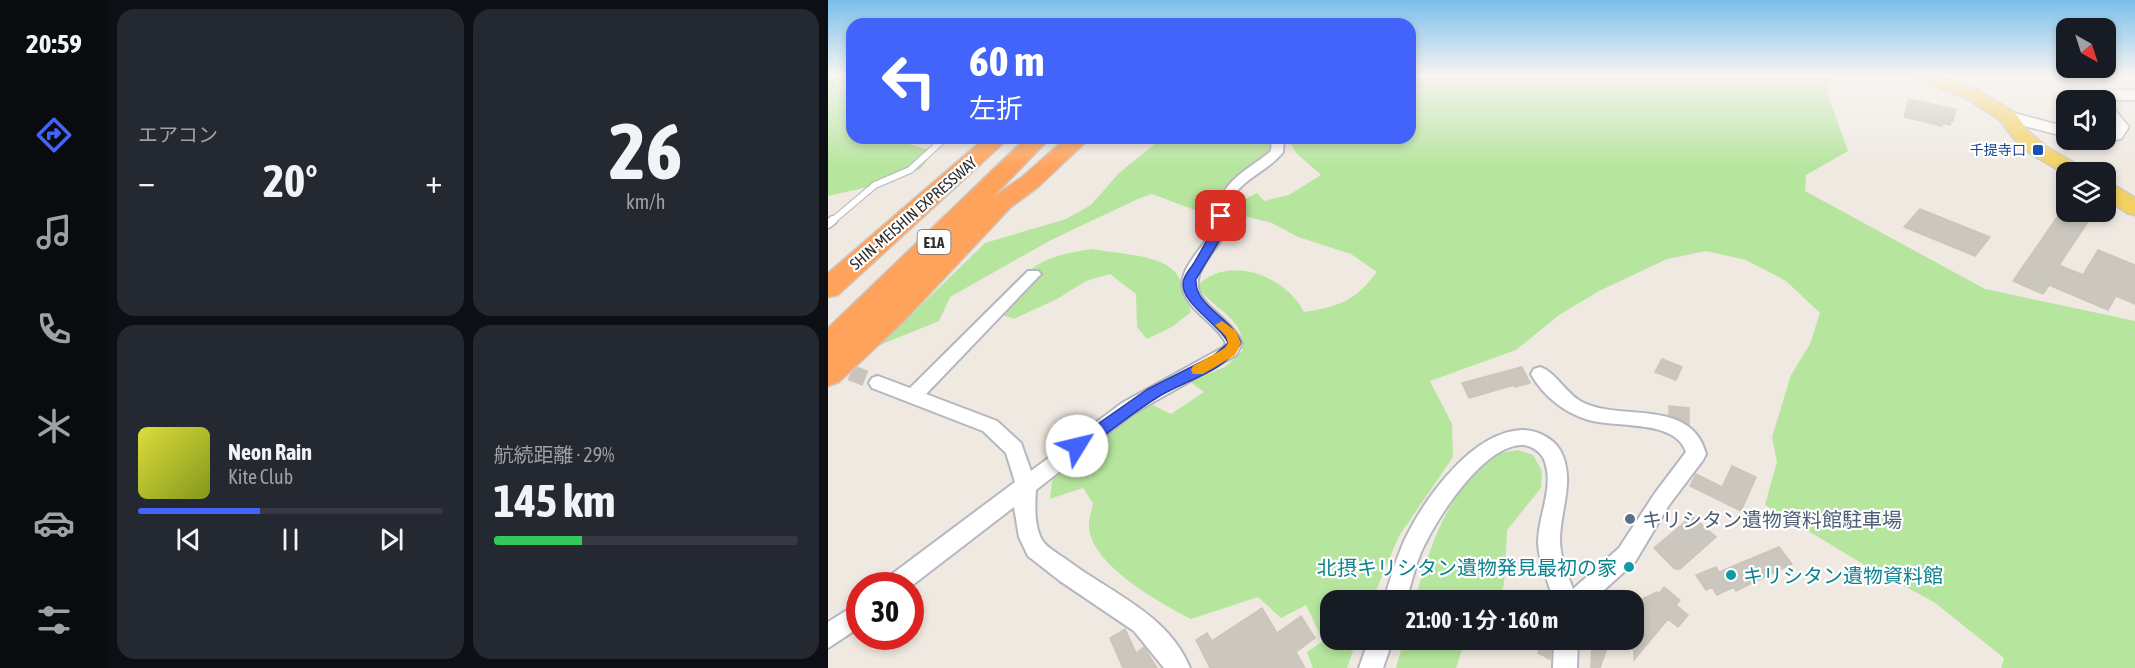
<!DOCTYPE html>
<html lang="ja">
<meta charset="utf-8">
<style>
body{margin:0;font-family:"Asap Condensed","Noto Sans JP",sans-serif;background:#242831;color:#f1f3f6;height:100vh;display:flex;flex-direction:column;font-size:22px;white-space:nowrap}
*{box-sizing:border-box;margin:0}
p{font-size:20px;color:#9ea1a6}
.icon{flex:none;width:33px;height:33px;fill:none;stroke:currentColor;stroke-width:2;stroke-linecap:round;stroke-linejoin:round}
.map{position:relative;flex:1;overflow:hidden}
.sheet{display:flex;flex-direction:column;gap:9px;padding:9px;background:#0d0f14;width:720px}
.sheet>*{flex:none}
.banner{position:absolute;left:18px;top:18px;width:570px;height:126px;border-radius:18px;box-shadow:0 3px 9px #0003;background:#4264fb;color:#fff;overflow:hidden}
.needle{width:39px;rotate:141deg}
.buttons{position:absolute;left:1228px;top:18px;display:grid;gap:12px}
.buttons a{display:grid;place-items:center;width:60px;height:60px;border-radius:12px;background:#171b24;box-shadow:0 3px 9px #0003;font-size:30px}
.speed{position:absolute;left:18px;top:572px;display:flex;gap:12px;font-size:30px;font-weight:700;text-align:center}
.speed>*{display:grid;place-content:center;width:78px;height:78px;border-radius:50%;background:#171b24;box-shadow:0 3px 9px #0003;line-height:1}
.speed .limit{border:9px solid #d22;background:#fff;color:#111}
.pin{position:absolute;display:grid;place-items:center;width:51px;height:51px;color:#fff;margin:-26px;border-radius:12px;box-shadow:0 3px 9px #0006}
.me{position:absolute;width:66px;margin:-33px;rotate:54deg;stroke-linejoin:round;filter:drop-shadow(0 0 4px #0008)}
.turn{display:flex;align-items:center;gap:21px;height:126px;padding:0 24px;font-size:27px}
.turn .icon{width:78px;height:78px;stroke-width:2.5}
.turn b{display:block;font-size:42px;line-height:51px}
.big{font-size:45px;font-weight:700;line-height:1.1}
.sheet .widget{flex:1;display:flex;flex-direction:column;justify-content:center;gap:9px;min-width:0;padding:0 21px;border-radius:18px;background:#242831}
.sheet .dial{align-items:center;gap:0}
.dial b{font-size:78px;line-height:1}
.song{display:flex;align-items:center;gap:18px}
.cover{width:72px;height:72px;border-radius:9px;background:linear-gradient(135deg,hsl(60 70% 55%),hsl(70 70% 35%))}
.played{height:6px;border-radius:3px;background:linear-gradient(90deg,#4264fb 40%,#363941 40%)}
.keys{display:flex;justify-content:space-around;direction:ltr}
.heat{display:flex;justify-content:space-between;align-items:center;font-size:33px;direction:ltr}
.charge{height:9px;border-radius:4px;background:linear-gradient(90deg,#34c759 29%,#363941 0)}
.sheet .tiles{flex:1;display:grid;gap:9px;grid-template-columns:repeat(2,1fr)}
.trip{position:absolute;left:492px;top:590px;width:324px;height:60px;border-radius:18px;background:#171b24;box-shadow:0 3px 9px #0003;font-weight:700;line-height:60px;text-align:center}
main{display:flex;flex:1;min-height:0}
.tab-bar{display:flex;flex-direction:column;width:108px;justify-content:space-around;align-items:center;background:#090b0e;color:#9ea1a6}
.tab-bar .icon{width:42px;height:42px}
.tab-bar .active{color:#4264fb}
.tab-bar b{font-size:27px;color:#f1f3f6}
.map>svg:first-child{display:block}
.green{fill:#b6e59e}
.building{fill:#cbc7bf;stroke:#cbc5ba;stroke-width:1.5}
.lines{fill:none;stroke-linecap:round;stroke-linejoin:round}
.minor-tunnel{stroke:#c8c4bd;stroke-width:16;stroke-dasharray:16 8;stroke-linecap:butt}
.service-far1-casing{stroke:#b4b7c1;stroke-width:8}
.service-casing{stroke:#b4b7c1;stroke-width:11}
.minor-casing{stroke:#b4b7c1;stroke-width:4}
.secondary-casing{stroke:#b4b7c1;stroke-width:3}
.primary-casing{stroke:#c9c9c9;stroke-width:3}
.motorway-casing{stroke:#c9c9c9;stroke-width:3}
.service-far1{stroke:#fff;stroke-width:6}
.service{stroke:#fff;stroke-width:8}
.minor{fill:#fff;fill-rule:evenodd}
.secondary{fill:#fff;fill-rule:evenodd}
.primary{fill:#f2d163;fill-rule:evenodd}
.motorway{fill:#ffa35c;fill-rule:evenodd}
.route{fill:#4264fb;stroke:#2b41a3;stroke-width:1.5}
.slow{fill:#f59e0b}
.transit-dot{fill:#1a4fb4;stroke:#fff;stroke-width:2}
.service-dot{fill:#5c6f8a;stroke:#fff;stroke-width:2}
.culture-dot{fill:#0f9aa8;stroke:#fff;stroke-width:2}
.labels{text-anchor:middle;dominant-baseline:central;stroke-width:4.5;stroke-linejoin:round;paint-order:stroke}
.far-transit-label{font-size:14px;fill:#164399;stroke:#fff;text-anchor:end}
.shield{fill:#fff;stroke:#6d6d6d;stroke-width:1.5}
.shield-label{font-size:15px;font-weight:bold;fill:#2e2e2e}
.street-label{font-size:16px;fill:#2e2e2e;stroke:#fff}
.near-service-label{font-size:20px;fill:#4e5e75;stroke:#fff;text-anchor:start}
.near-culture-label{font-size:20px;fill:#0d838f;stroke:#fff;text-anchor:end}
</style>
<main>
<nav class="tab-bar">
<b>20:59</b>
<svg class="icon active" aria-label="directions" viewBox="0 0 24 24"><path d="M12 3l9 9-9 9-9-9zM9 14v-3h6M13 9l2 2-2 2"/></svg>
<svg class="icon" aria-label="music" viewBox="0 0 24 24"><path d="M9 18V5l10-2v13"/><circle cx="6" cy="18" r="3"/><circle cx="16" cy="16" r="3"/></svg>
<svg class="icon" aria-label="phone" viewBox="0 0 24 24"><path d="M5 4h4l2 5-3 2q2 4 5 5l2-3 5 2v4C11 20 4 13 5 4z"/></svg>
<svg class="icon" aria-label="climate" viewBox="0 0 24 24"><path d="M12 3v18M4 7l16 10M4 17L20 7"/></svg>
<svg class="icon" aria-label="car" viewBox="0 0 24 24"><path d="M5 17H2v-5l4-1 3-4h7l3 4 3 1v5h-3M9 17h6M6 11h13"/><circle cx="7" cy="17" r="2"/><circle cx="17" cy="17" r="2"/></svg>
<svg class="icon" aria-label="filters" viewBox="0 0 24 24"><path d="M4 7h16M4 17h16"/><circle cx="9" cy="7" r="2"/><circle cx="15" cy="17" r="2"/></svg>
</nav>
<section class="sheet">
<div class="tiles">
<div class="widget"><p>エアコン</p>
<div class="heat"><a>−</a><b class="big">20°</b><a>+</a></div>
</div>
<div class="widget dial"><b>26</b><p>km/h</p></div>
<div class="widget">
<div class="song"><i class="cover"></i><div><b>Neon Rain</b><p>Kite Club</p></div></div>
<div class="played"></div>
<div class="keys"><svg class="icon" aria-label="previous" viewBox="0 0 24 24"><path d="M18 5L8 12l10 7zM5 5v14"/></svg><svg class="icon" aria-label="pause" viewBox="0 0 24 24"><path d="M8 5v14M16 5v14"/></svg><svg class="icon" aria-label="next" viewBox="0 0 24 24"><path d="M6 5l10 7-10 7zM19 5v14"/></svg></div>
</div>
<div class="widget"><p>航続距離 · 29%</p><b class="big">145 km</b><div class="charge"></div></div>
</div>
</section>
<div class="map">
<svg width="1307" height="668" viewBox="0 0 1307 668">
<rect width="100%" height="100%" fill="#efe9e1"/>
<!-- green -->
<path class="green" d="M0,75H24V138C53,138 78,141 106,152L92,169L62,182L0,196Z
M582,75H1004L999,93L1020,151L978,175L977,191L1157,289L1307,321V668H1173L1176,658L1106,602L1040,567L937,505L949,462L944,437L963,375L982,344L992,313L958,281L918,260L878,251L839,259L771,291L731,315L688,350L602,381L624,424L625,457L571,536L544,600H502V639H529L519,668H485L479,652L495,641L478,605L453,618L430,597L363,619C332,603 263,565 261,527C260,520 264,510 265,503L255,488L222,499L225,473L321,403L343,414L376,392L361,381L397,367L414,351C418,317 386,311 369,286C400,254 457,275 476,312C512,306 526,302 549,272L523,254L470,237L444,223L412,215L409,203L429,193L436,201L461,195L493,175L468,153L460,138H582Z
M368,138H439L445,146C436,161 418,168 405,179C391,191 388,204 372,212L324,194L312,198L223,240L122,297L111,321L52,345L157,243L238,219L263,205L291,173L328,143Z
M265,249C288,254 333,254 348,273C356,283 359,300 363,312L344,327L319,339L309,327L308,294L282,274L258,281L229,299L186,319L169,313C197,266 210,257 265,249Z
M690,450L705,455L714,471L713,488L679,530L676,584L671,600H587C601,549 620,487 668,456C673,452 683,451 690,450Z
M576,639H644L633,652L628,668H568Z"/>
<!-- building -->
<path class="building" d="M1081,99L1128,109L1125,121L1123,120L1122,125L1114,123V126L1076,117Z
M1092,209L1162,237L1147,256L1076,227Z
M1234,210L1261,220L1231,265L1255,275L1270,250L1307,265V304L1288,296L1280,310L1221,285L1215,294L1185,281Z
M834,359L854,367L848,380L827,372Z
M694,367L702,383L687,387L686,385L641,398L634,383Z
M841,406L861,408V425L841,415Z
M904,466L928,477L913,511L862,486L868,474L894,487Z
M864,516L888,537L852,569H847L826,548Z
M951,547L964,564L908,591L906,587L889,595L884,587L878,590L868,575L888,567L891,572Z
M836,587L852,600L848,605L860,615L850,627L840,619L806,660V651L791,639H806V605L810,601L829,592L831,594Z
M434,608L449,633L473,616L487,638L468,652L477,668H382L368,640L379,633L384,641Z
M297,629L308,653L316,647L329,668H295L282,638Z
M715,639H724L722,659L710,653Z
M764,639H782L772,668H763Z"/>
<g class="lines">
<!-- minor-tunnel -->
<path class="minor-tunnel" d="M0,364L50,383"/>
<!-- service-far1 casing -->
<g class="service-far1-casing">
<path id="service-far1" d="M3,222L47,185L82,170L117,138"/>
</g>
<!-- service casing -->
<g class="service-casing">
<path id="service" d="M0,224L5,220"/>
</g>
<!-- minor casing -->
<g class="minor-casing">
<path id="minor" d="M444,138H456L455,152C443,168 423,175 410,190C399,204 402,223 394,238C386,252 364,273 371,291C376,307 404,321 414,343L408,355L306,413L208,490C207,505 206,526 214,540C219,548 231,554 239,560C283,593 340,614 362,668H336L306,631L232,581L200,556L191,537L186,507L82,587V585H57L60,577L187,482L178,453L155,431L44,388L41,383L44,378L50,376L82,388L200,271H210L213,274L210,277L98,394L169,421L193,443L203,471L294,403L396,347L398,343C388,322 362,313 355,290C350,271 372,251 380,237C389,220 387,201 400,186C412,171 429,163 443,151Z
M712,367C728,372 738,394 754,402C792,422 863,397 878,454L875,460L841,505L807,562L765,600H726C720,582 711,562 710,543C710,516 726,488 717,462C714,452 702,444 692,445C654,448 611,515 595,548C587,564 584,583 578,600H556C562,580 568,559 577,539C597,498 643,433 693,430C707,429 725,438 732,450C748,479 732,510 732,540C732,557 739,573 745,589L791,548L827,493L858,452C848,419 787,428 761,420C737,413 715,396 703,374L706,369Z
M32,602V627L0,648V622Z
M541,639H565L555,668H531Z
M726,639H750L749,668H725Z"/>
</g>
<!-- secondary casing -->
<g class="secondary-casing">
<path id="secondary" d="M1283,90H1307V100H1286L1281,103L1301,127L1293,139L1278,142L1271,140H1278V132L1283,127L1278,119V100H1267Z
M1179,111L1239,127V137L1173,120L1171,116Z"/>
</g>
<!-- primary casing -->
<g class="primary-casing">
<path id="primary" d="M1087,75H1111L1150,90L1186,112L1201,132L1217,146L1255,168L1258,172H1239V175L1203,154L1187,140L1172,120L1138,98L1090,79Z
M1278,184L1286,185L1307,198V215L1299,213L1278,199Z"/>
</g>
<!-- motorway casing -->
<g class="motorway-casing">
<path id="motorway" d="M157,138H181L10,295L0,297V273Z
M198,138H222L165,197L194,177L238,138H262L210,187L183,207L75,322L11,382L0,386V328Z"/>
</g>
<!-- service-far1 -->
<use href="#service-far1" class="service-far1"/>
<!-- service -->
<use href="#service" class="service"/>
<!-- minor -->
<use href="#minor" class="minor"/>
<!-- secondary -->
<use href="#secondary" class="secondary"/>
<!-- primary -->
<use href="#primary" class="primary"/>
<!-- motorway -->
<use href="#motorway" class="motorway"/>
</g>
<!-- sky -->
<linearGradient id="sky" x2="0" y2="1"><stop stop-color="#7abfeb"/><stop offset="0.45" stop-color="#f8f5f2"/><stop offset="1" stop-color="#f8f5f2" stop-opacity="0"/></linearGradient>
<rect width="1307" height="168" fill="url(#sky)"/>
<!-- route -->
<path class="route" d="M393,212L399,216L396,233L368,279C366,307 405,318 413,343C397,372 357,380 330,397C304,413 280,433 255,451L249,453L244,451L241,446L244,442L320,389L385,356L400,343C394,325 348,302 356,279C358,273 363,268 366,263C375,247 384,234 388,216Z"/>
<!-- slow -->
<path class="slow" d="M394,321L408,331L413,343L407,355L375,374H365L363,370L365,366L397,348L400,343L398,336L387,325Z"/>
<!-- markers -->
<rect class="transit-dot" x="1204" y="144" width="12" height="12" rx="3"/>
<circle class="service-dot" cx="802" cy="519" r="6"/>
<g class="culture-dot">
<circle cx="801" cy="567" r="6"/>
<circle cx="903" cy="575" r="6"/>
</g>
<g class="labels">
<!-- far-transit labels -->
<g class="far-transit-label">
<text x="1198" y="150">千提寺口</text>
</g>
<!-- shield labels -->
<rect class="shield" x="89.5" y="230" width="33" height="24" rx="4.5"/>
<g class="shield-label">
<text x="106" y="242">E1A</text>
</g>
<!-- street labels -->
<g class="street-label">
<text transform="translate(85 213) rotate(-41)">SHIN-MEISHIN EXPRESSWAY</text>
</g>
<!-- near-service labels -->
<g class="near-service-label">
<text x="814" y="519">キリシタン遺物資料館駐車場</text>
</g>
<!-- near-culture labels -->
<g class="near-culture-label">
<text x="789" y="567">北摂キリシタン遺物発見最初の家</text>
<text x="915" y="575" text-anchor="start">キリシタン遺物資料館</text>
</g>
</g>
</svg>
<div class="buttons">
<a><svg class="needle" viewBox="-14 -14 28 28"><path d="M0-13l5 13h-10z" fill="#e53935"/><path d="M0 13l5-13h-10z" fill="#9ea1a6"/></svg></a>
<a><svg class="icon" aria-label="sound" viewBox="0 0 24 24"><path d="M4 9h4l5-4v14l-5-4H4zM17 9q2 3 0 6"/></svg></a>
<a><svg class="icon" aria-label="layers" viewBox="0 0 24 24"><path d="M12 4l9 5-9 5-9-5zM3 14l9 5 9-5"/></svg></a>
</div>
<div class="speed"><div class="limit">30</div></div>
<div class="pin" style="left:393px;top:216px;background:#d93025"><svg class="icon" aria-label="arrive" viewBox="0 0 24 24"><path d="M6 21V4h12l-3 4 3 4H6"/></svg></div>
<svg class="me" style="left:249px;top:446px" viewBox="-20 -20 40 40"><circle r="19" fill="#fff"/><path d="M0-13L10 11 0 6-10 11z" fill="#4264fb"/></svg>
<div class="trip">21:00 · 1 分 · 160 m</div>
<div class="banner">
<div class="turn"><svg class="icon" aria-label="left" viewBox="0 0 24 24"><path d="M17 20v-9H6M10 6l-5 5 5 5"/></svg><div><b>60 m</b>左折</div></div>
</div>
</div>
</main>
